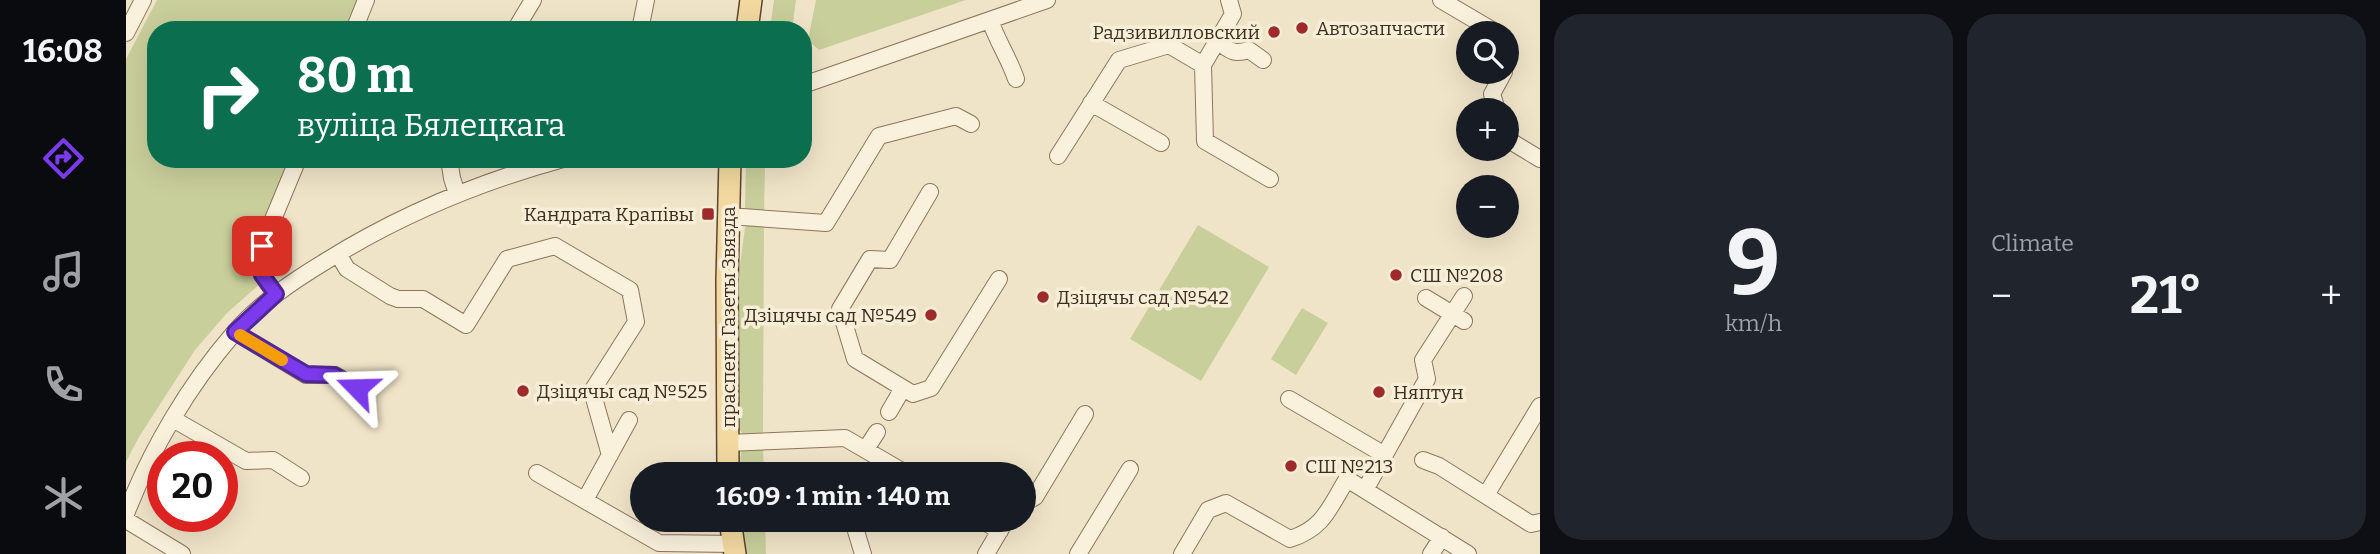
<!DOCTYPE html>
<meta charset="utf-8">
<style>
body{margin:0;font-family:Bitter,serif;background:#20242c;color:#f1f3f6;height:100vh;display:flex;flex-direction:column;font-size:26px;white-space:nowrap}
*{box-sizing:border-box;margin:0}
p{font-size:23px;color:#9ea1a6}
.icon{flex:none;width:38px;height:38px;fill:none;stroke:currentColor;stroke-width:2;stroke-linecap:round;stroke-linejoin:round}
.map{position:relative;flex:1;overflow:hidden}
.details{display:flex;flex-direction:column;gap:14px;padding:14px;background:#0d0f14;width:840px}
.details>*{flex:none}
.top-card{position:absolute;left:21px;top:21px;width:665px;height:147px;border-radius:28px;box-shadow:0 7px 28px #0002;background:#0b6e4f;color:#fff;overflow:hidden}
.controls{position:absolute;left:1330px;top:21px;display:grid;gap:14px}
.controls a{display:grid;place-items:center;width:63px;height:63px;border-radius:50%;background:#171b24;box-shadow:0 7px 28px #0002;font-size:35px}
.speed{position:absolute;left:21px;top:441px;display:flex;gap:14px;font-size:35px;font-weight:700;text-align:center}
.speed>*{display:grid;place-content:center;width:91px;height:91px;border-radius:50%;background:#171b24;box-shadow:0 7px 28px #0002;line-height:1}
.speed .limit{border:10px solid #d22;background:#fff;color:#111}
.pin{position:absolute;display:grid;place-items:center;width:60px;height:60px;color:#fff;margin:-30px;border-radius:14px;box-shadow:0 4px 10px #0006}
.me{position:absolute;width:77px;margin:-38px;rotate:292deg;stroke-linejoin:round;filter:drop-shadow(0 0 5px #0008)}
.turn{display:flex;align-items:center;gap:24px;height:147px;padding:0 35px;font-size:32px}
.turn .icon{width:91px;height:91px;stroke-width:2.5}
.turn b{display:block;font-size:49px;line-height:60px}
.big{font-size:52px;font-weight:700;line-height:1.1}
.details .widget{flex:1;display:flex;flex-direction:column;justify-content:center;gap:10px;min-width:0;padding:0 24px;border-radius:28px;background:#20242c}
.details .dial{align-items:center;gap:0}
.dial b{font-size:91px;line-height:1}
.heat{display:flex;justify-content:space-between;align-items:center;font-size:38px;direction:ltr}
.details .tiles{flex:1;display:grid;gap:14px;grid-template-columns:repeat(2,1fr)}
.trip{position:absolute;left:504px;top:462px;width:406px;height:70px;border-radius:35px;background:#171b24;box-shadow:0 7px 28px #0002;font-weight:700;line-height:70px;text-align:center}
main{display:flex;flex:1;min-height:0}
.dock{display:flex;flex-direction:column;width:126px;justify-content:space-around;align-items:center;background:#090b0e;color:#9ea1a6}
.dock .icon{width:49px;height:49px}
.dock .current{color:#7c3aed}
.dock b{font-size:32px;color:#f1f3f6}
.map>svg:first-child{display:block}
.green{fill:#c9cf9b}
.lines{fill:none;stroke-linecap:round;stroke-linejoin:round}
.minor-casing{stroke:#8d765c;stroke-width:18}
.major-casing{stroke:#5b4430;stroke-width:24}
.minor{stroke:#faf1dc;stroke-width:16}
.major{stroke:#f3d9a0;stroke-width:21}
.route-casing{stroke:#51269a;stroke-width:18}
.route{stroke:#7c3aed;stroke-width:12}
.slow{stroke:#f59e0b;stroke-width:12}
.poi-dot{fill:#9e2a2b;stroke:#f7eed8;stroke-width:2.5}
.labels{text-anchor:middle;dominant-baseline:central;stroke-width:7;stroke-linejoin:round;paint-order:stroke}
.poi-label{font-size:19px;fill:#3d2e20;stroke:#f7eed8;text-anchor:start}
.street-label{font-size:19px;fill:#3d2e20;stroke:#f7eed8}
</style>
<main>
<nav class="dock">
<b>16:08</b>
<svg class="icon current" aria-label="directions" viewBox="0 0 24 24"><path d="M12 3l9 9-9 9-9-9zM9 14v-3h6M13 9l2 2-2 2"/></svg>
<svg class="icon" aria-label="music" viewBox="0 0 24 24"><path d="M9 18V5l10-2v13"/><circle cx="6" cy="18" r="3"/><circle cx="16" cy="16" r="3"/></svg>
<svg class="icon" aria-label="phone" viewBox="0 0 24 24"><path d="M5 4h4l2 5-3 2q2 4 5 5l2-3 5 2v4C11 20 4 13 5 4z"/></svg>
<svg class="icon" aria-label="climate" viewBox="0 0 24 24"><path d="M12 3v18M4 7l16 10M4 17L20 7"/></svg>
</nav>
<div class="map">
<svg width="1414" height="554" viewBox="0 0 1414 554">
<rect width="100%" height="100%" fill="#f0e4c8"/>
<!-- green -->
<path class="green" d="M31,0H232L219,30H30V159H165L135,283L101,313L69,350L13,437L0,462V59Z
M648,0H670L666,30H644Z
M690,0H840L693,50L682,40Z
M620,163L639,164L638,215L619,209Z
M638,223L637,438L619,437L613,429L612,279L619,228L621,225Z
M1072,225L1143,267L1075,381L1004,339Z
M1176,308L1202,323L1170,375L1145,359Z
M637,446L638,474H613L615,452L618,449Z
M615,520H639L640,554H614L616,550Z"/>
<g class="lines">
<!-- minor casing -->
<g class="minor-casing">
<path id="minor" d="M1315,0L1371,33
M864,20C871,41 883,58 890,79
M228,30L240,0
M389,30L407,0
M514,30L520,0
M0,33L17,0
M1091,41C1104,50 1106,55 1123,50L1137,60
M1077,65L1079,141L1144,179
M677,85L921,0
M965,103L1035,143
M1371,110L1366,94L1378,72
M1381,139L1414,159
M932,156L993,60L1043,45L1077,65L1107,14L1103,0
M323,159L326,178L331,194
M602,216L700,223L753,136L830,116L845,124
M212,254L221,269L264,296L272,299H297L340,325L381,259L429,246L504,290L510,322L466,391L484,455
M150,294C135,276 132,270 136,246L172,159
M1300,298L1338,321
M109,332L180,375H209L231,388
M777,388L729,359L714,309L744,259L764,260L804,192
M1163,399L1257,454
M763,412L777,388L787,394L805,388L873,279
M47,419L120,461L147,460L175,478
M602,443L719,438L781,474
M740,449L751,432
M1297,460L1313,466L1405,524L1414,522
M411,473L533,543L608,544
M1239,490L1301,379L1297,360L1338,296
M1360,495L1414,406
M459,500L503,420
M898,503L909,497L959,414
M0,514C25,449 63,385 108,333C134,303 167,281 200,261C274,215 353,182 437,159
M0,520L56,554
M855,520L874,531
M737,554L730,531L737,520
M860,554L880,520
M952,554L1004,469
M1056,554L1082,510L1100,503L1164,539C1198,528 1203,508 1221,479L1342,554
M1305,554L1316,537"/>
</g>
<!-- major casing -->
<g class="major-casing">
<path id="major" d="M621,30L625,0
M602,474L601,281L604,159
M604,520L609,554"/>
</g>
<!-- minor -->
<use href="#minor" class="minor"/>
<!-- major -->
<use href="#major" class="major"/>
</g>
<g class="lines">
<!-- route casing -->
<g class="route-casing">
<path id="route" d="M136,246V275L150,294L109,332L180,374L208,375L231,388"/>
</g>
<!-- route -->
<use href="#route" class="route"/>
<!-- slow -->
<path class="slow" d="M114,335L156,360"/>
</g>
<!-- markers -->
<g class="poi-dot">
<circle cx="1176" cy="28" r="7"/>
<circle cx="1148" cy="32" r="7"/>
<rect x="575" y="207" width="14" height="14" rx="3.5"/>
<circle cx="1270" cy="275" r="7"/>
<circle cx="917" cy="297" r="7"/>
<circle cx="805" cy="315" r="7"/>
<circle cx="397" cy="391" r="7"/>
<circle cx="1253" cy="392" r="7"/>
<circle cx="1165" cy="466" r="7"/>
</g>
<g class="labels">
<!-- poi labels -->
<g class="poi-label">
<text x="1190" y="28">Автозапчасти</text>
<text x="1134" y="32" text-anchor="end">Радзивилловский</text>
<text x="568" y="214" text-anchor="end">Кандрата Крапівы</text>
<text x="1284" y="275">СШ №208</text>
<text x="931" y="297">Дзіцячы сад №542</text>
<text x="791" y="315" text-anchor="end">Дзіцячы сад №549</text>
<text x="411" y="391">Дзіцячы сад №525</text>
<text x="1267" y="392">Няптун</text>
<text x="1179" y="466">СШ №213</text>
</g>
<!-- street labels -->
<g class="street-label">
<text transform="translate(602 317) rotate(-90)">праспект Газеты Звязда</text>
</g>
</g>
</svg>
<div class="controls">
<a><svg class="icon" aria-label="search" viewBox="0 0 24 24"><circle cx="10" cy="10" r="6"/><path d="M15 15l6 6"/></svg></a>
<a>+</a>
<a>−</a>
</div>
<div class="speed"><div class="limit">20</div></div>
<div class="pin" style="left:136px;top:246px;background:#d93025"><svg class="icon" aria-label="arrive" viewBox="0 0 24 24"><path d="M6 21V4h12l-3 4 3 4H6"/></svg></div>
<svg class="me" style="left:231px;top:388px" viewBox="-20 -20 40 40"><path d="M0-17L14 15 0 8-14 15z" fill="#7c3aed" stroke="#fff" stroke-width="4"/></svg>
<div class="trip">16:09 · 1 min · 140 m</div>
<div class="top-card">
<div class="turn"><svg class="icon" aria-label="right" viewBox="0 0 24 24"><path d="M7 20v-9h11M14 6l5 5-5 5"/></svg><div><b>80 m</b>вуліца Бялецкага</div></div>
</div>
</div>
<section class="details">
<div class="tiles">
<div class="widget dial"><b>9</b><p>km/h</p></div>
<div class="widget"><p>Climate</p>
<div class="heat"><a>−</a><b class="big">21°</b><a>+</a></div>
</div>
</div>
</section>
</main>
